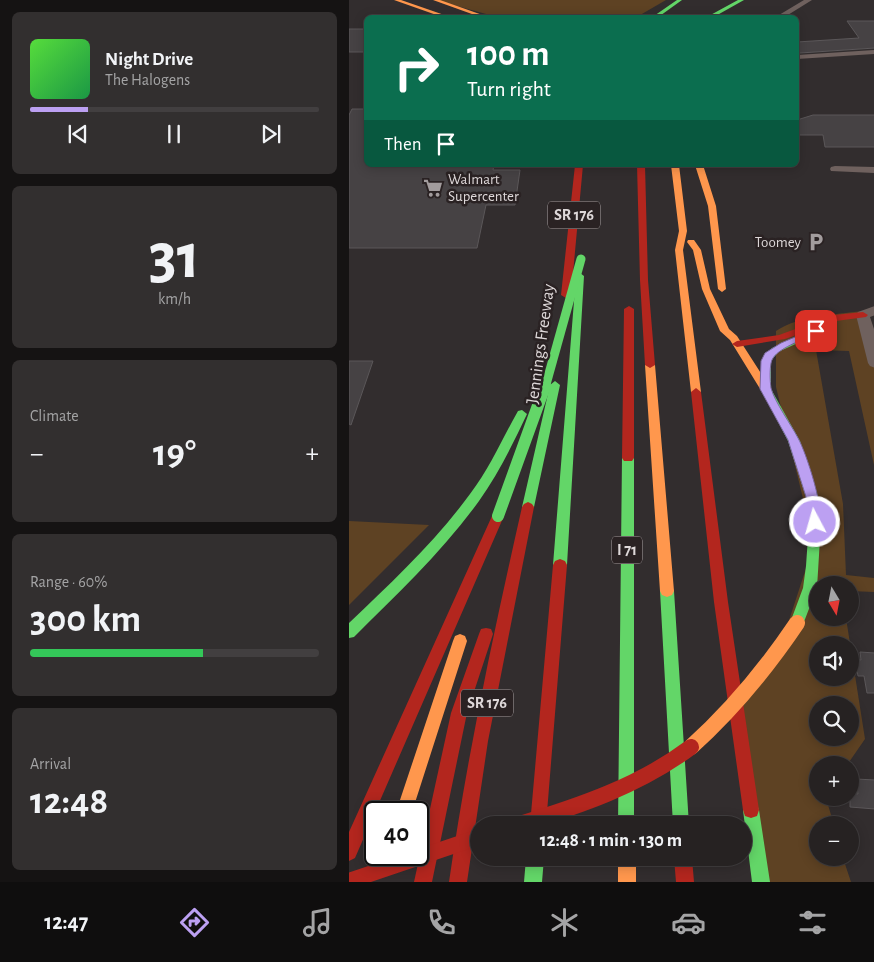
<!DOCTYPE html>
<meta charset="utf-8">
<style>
body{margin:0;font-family:"Alegreya Sans",sans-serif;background:#322f2f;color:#f1f3f6;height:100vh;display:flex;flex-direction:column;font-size:19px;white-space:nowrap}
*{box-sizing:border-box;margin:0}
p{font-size:16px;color:#a4a4a5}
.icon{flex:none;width:28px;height:28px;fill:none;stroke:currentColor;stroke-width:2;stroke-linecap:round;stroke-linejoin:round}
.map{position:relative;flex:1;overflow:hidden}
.panel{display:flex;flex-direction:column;gap:12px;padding:12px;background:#151313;width:349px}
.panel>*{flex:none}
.guide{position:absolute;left:15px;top:15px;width:435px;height:152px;border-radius:8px;box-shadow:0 2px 12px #0003,0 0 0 1px #423f40;background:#0b6e4f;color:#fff;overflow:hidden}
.needle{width:32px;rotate:170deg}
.buttons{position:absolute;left:460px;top:576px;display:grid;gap:10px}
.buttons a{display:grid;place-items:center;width:50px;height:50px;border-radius:50%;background:#262222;box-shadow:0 2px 12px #0003,0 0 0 1px #423f40;font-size:25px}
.speed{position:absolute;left:15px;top:801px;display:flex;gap:10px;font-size:25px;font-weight:700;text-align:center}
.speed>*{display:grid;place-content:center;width:65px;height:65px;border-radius:50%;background:#262222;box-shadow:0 2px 12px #0003,0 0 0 1px #423f40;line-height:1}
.speed .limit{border:2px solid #111;border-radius:8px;background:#fff;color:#111}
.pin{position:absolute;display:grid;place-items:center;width:42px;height:42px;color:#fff;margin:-21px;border-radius:10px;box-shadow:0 2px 8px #0006}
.me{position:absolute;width:55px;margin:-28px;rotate:354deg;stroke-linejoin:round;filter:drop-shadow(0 0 4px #0008)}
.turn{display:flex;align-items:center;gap:18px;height:105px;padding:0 20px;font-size:22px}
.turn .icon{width:65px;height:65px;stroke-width:2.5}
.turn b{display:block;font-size:35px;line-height:42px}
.then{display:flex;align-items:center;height:48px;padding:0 20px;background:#0003;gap:10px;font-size:19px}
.big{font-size:38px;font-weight:700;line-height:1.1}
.panel .tile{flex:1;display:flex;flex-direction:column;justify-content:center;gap:8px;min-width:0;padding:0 18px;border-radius:8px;background:#322f2f}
.panel .dial{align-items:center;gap:0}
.dial b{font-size:65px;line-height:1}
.song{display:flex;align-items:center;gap:15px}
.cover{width:60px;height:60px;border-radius:8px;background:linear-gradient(135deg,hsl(110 70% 55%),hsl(140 70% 35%))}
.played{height:5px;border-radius:2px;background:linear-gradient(90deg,#bca0f2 20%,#423f40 20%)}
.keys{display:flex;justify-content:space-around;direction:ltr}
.heat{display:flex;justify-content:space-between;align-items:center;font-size:28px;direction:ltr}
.charge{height:8px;border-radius:4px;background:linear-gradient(90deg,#34c759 60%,#423f40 0)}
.trip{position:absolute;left:121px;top:816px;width:282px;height:50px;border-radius:25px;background:#262222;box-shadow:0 2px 12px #0003,0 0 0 1px #423f40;font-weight:700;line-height:50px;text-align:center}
.menu{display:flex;height:80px;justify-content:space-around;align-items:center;background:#0f0e0e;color:#a4a4a5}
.menu .icon{width:35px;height:35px}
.menu .on{color:#bca0f2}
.menu b{font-size:22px;color:#f1f3f6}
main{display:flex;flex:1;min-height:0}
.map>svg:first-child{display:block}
.green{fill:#5e4223;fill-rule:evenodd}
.building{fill:#464244;stroke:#5b5759}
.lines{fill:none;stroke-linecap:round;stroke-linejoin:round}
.street{fill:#6f615e;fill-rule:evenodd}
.fast{fill:#63d668;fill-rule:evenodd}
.slow{fill:#ff974d;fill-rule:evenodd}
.jam{fill:#b3261e;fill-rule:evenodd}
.fast-bridge-far1{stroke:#63d668;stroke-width:9}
.fast-bridge{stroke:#63d668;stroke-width:12}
.slow-bridge{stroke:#ff974d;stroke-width:16}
.jam-bridge{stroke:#b3261e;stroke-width:16}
.route{fill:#bca0f2;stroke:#7a689d}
.labels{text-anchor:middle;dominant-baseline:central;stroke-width:5;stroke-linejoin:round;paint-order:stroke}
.far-poi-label{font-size:15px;fill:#ded8d9;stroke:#2a2223;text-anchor:start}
.shield{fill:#2a2223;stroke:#a8a1a2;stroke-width:1}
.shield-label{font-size:16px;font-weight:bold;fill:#ded8d9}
.street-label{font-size:18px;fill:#ded8d9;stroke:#2a2223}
</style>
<main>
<section class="panel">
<div class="tile">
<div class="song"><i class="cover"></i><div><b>Night Drive</b><p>The Halogens</p></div></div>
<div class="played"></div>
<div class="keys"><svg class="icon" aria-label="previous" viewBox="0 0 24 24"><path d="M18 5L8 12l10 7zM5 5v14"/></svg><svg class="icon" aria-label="pause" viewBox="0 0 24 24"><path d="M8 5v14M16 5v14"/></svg><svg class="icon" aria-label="next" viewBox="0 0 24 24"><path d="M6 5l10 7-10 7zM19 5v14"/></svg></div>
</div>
<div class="tile dial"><b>31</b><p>km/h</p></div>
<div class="tile"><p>Climate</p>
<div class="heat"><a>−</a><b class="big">19°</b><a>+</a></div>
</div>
<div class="tile"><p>Range · 60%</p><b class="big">300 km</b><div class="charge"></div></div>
<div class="tile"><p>Arrival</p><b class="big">12:48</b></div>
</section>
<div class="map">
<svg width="526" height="882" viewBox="0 0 526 882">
<rect width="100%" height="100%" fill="#322d2e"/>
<!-- green -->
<path class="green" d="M86,0H317L286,18L148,17Z
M513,311L525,363V465L500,351L467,350L494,504L497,575L525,578V592L501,591V585H469V618H497L516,739L498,765H469V798H477L485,825H469V858H494L502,882H412L384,708L429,654L465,544L427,387V331C451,315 485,315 513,311ZM469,645H501V678H469ZM469,705H501V738H469Z
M0,521L80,525L0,605Z"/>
<!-- building -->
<path class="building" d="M498,21H526V48L451,53L448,50V42L510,38Z
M0,29H18V52H0Z
M3,109H18V165H145L144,170H171L166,205H137L128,248H0V115Z
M464,115H526V147H476L474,135H448V120Z
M0,361H24L2,425L0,424Z
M511,652L526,653V693H518L515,676H509L506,659L512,660Z
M507,779L526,780V809L501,807V793L509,794Z"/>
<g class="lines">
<!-- street -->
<path class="street" d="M455,0H463L434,18H425Z
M526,50V54L448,59V55Z
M486,166L526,167V173L482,171L481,169L482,167Z
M526,306V315L521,317L526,332V368L521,366L519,363L507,315L509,312Z"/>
<!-- fast -->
<path class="fast" d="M328,0H333L308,18H302Z
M389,0H395L363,18H356Z
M231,273L235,276L218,565L216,569L211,571L206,569L204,565L227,276Z
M470,327L475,330L473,332L429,352L422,361V389L451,441L470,500L472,522L468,588L453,627L448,629L443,627L441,623L454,588L457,566L460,522L458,500L439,441L412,389V361L423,348Z
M206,381L211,385L185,507L183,510L179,512L175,510L173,507L201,385Z
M173,410L178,414C164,444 149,474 130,501C94,551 49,593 5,637L0,638V623C43,582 86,542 121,494C141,468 153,439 169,411Z
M279,454L283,455L285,458V825H269L273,458L275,455Z
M318,585L323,587L325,591L340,825H324L311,591L313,587Z
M402,802L408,804L410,810L421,882H403L394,810L396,804Z
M177,858H195L193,882H175Z"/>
<!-- slow -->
<path class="slow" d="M45,0H52L104,18H96Z
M84,0H91L142,18H134Z
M322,165H330L338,231L334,250L352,392L347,396L342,392L326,250L330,231Z
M346,165H354L367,206L377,289L373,292L369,289L359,206Z
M339,240H345L352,250L361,289L380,329L388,336L422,389L421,392H413L381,340L371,331L353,289L344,250L338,242Z
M301,362L306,365L325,591L323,595L318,597L313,595L311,591L296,365Z
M111,634L116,636L118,641L63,812H47L104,641L106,636Z
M269,858H287V882H269Z"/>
<!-- jam -->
<path class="jam" d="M226,165H234L222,295L217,298L212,295Z
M288,165H296L299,280L306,365L301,368L296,365L291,280Z
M280,306L285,309V458L283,461H275L273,458L275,309Z
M514,312L519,315L517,317L487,321L436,339L388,347L383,344L388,341L430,335L485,315Z
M347,388L352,392L379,602L410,810L408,816L402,818L396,816L394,810L365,602L342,392Z
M179,502L183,504L185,507L139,741L118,882H100C118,756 145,631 173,507L175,504Z
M149,511L153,512L155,516L6,858L0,861V832L143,516L145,512Z
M211,559L216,561L218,565L197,825H181L204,565L206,561Z
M137,628L142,629L144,634L118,713L83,882H65L102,713L130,634L132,629Z
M325,858H343L345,882H327Z"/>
<!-- fast-bridge-far1 -->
<path class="fast-bridge-far1" d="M196,388L232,259"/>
<!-- fast-bridge -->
<path class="fast-bridge" d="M149,516L196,386"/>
<!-- slow-bridge -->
<path class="slow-bridge" d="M342,747C383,710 417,669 448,623"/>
<!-- jam-bridge -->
<path class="jam-bridge" d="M168,825C230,806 290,786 342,747
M0,881L130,837"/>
</g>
<!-- route -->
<path class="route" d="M467,328L471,329V333C458,338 431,347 424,358C420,363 421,382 422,388C425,401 443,426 449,438C457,452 477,513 470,526H461L458,500L439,440L411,389L412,361L416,353L432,343Z"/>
<!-- icons -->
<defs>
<g id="supermarket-bare" transform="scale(1.5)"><path d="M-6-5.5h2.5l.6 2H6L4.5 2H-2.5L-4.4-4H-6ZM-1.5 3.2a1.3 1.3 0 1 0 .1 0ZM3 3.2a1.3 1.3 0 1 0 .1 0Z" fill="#a29c9d" stroke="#2a2223" stroke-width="2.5" paint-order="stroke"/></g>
<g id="parking-bare" transform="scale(1.5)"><path d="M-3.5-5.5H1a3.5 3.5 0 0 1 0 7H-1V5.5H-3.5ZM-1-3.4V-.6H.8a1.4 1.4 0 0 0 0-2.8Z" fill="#a29c9d" stroke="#2a2223" stroke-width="2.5" paint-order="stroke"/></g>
</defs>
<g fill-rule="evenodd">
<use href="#supermarket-bare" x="84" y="188"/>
<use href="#parking-bare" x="467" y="242"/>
</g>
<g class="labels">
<!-- far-poi labels -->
<g class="far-poi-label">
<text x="99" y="179">Walmart<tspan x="99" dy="17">Supercenter</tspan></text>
<text x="452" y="242" text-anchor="end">Toomey</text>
</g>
<!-- shield labels -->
<g class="shield">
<rect x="199" y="201.5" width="52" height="27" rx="4"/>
<rect x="263" y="536.5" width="30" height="27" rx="4"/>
<rect x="112" y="689.5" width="52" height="27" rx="4"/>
</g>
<g class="shield-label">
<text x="225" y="215">SR 176</text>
<text x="278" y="550">I 71</text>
<text x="138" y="703">SR 176</text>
</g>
<!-- street labels -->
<g class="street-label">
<text transform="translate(192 344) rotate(-82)">Jennings Freeway</text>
</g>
</g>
</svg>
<div class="buttons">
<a><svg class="needle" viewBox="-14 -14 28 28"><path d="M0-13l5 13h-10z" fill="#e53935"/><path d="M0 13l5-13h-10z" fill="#a4a4a5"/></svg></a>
<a><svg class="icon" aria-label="sound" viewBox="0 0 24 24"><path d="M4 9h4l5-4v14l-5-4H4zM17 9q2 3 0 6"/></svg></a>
<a><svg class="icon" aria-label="search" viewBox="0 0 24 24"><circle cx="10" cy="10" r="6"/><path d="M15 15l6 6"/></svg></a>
<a>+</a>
<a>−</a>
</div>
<div class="speed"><div class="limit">40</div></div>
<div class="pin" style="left:467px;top:331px;background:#d93025"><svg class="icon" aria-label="arrive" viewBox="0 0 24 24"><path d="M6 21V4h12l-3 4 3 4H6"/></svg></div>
<svg class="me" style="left:466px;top:522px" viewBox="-20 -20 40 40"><circle r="17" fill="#bca0f2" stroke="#fff" stroke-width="3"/><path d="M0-11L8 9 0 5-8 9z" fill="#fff"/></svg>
<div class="trip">12:48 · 1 min · 130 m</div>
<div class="guide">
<div class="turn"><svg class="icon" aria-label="right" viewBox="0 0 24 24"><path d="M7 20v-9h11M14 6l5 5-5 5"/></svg><div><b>100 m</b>Turn right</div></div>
<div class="then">Then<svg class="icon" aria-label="arrive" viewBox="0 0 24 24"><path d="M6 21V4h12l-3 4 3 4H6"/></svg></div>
</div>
</div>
</main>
<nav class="menu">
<b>12:47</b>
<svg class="icon on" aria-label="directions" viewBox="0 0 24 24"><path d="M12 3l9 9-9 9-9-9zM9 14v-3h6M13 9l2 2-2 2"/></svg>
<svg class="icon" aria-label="music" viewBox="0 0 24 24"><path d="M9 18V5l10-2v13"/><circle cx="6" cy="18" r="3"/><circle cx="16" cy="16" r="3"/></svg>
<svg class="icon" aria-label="phone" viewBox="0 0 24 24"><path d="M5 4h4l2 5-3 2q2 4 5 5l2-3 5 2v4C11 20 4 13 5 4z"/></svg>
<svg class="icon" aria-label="climate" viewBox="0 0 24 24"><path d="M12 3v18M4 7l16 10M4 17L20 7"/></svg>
<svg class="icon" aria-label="car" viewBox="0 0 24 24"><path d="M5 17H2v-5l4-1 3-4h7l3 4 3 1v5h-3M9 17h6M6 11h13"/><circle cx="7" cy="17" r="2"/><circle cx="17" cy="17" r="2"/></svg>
<svg class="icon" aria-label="filters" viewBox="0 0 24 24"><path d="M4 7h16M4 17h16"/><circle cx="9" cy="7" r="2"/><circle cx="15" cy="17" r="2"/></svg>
</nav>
